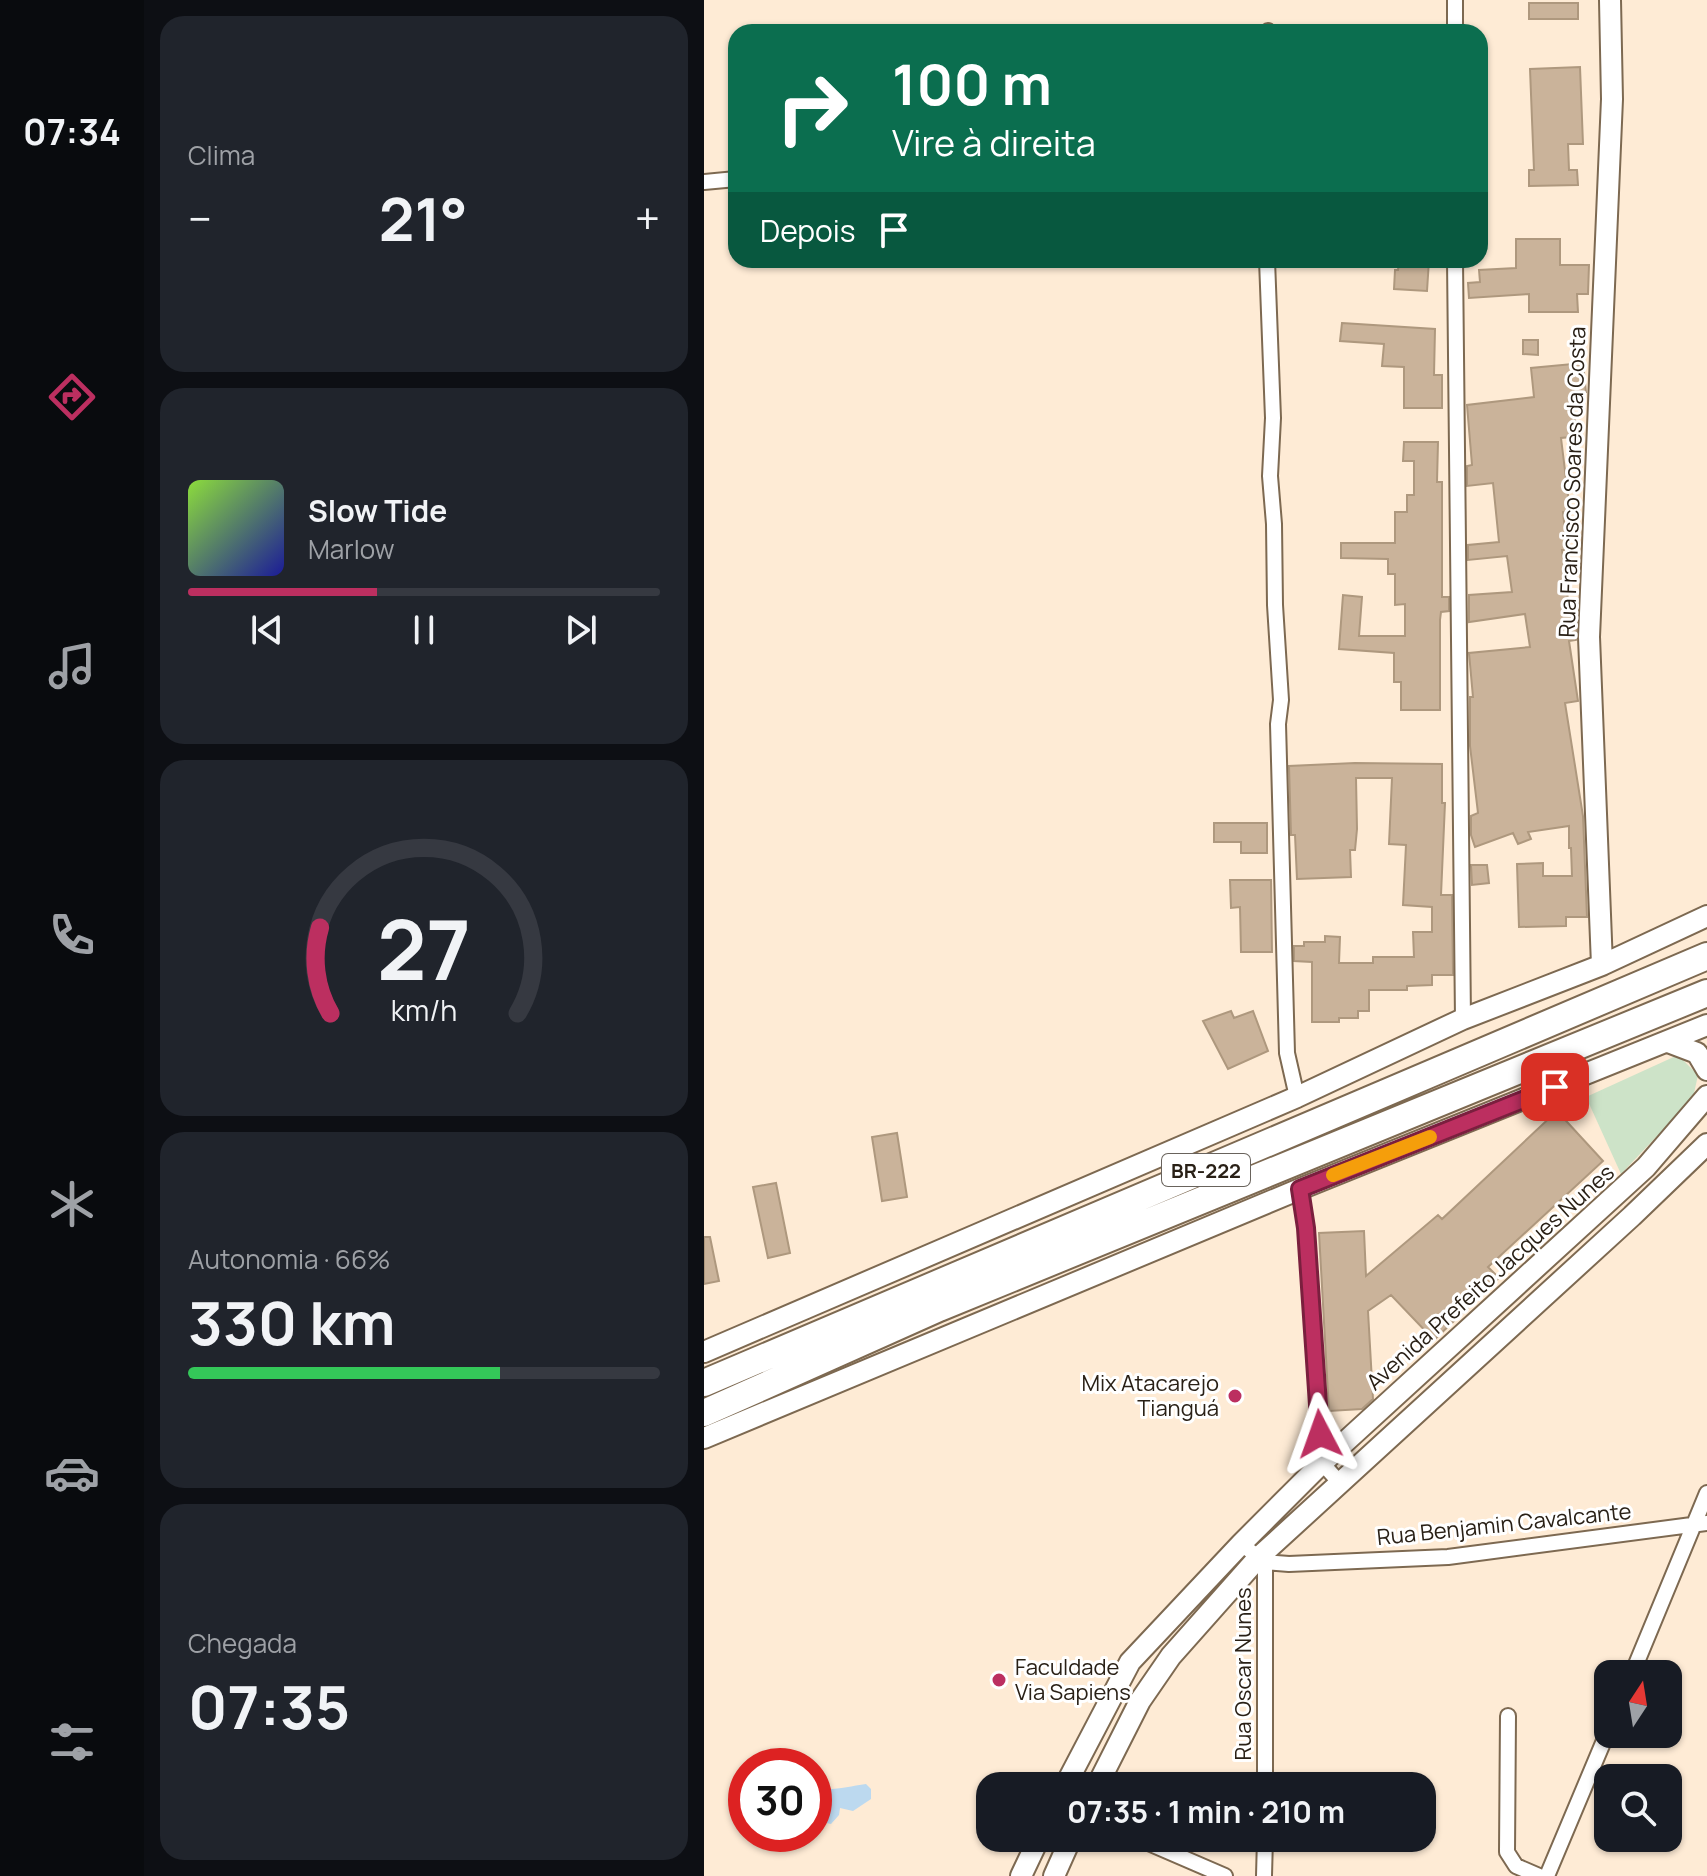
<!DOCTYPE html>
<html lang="pt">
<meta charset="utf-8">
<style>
body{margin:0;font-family:Manrope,sans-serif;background:#20242c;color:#f1f3f6;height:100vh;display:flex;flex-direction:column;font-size:30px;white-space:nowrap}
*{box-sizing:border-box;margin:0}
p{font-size:26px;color:#9ea1a6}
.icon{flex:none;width:44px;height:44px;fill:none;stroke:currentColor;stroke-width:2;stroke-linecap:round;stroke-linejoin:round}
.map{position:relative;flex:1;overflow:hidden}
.sheet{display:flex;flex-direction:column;gap:16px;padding:16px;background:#0d0f14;width:560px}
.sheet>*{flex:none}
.guide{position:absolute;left:24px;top:24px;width:760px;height:244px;border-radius:24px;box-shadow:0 2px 6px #0004;background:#0b6e4f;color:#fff;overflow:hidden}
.needle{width:52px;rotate:12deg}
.buttons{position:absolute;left:890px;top:1660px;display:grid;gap:16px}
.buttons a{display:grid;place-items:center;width:88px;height:88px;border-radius:16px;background:#171b24;box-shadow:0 2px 6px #0004;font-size:40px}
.speed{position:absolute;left:24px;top:1748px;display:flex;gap:16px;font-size:40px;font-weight:700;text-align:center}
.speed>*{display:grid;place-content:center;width:104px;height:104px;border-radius:50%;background:#171b24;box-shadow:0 2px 6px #0004;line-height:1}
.speed .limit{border:12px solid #d22;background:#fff;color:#111}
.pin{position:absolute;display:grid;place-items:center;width:68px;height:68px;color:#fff;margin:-34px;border-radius:16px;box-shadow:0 4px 12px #0006}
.me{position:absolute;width:88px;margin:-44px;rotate:356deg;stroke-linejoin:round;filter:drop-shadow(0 0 6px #0008)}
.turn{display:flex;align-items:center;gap:28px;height:168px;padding:0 32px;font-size:36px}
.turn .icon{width:104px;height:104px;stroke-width:2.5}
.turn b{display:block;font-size:56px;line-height:68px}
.then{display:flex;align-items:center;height:76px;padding:0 32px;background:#0003;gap:16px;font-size:30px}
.big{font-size:60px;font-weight:700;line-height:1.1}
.sheet .card{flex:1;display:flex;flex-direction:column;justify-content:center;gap:12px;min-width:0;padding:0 28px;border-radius:24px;background:#20242c}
.sheet .dial{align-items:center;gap:0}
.dial svg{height:208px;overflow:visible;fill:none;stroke:#363941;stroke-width:7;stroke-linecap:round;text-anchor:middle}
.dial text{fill:#f1f3f6;stroke:none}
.song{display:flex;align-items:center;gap:24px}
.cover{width:96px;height:96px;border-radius:12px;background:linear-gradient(135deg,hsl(90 70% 55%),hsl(240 70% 35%))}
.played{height:8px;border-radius:4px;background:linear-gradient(90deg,#bc2f60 40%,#363941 40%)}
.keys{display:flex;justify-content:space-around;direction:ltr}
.heat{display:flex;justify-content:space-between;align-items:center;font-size:44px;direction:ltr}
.charge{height:12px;border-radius:6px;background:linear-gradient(90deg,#34c759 66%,#363941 0)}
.trip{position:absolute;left:272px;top:1772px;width:460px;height:80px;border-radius:24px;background:#171b24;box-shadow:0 2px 6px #0004;font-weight:700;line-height:80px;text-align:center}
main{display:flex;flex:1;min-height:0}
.menu{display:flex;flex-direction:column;width:144px;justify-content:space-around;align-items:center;background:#090b0e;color:#9ea1a6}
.menu .icon{width:56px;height:56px}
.menu .selected{color:#bc2f60}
.menu b{font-size:36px;color:#f1f3f6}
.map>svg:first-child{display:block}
.green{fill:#cde3c8}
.water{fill:#bcd9ef}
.building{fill:#cab39a;stroke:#ae987e;stroke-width:2}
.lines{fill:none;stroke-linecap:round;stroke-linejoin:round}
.street-casing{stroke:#7d6951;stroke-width:18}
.secondary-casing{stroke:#7d6951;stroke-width:24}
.highway-casing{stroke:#7d6951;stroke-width:30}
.street{stroke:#fff;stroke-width:14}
.secondary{stroke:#fff;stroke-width:20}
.highway{stroke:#fff;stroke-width:26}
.route-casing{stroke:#7a1f3e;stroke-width:20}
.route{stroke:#bc2f60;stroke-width:14}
.slow{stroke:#f59e0b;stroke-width:14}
.poi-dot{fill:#bc2f60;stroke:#fff;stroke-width:3}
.labels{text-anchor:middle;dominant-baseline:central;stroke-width:6;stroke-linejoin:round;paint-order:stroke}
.shield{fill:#fff;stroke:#69635c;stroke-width:2}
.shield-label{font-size:20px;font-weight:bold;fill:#292016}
.street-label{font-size:22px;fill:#292016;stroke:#fff}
.poi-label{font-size:22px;fill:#292016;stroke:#fff;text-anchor:end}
</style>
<main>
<nav class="menu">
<b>07:34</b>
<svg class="icon selected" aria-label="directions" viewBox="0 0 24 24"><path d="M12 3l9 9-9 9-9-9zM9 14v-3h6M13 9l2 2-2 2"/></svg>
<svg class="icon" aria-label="music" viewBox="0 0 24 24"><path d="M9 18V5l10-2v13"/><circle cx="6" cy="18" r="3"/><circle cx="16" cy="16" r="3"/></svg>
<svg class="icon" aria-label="phone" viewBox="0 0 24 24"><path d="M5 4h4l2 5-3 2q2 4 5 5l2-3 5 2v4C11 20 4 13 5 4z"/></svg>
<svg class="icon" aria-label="climate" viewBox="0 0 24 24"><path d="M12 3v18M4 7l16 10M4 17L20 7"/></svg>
<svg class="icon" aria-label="car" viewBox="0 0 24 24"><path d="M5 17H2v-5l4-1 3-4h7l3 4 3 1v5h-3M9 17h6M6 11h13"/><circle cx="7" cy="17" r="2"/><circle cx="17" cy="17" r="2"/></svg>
<svg class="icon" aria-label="filters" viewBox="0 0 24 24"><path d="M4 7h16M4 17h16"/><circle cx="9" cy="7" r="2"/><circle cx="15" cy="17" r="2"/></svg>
</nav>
<section class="sheet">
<div class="card"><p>Clima</p>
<div class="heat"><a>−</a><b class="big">21°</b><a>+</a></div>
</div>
<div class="card">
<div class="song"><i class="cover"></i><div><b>Slow Tide</b><p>Marlow</p></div></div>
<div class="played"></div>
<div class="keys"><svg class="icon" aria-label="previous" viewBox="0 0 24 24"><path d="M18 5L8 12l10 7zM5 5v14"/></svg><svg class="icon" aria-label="pause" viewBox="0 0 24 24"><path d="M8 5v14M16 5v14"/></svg><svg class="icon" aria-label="next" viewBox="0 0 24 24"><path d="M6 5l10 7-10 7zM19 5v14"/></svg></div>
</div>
<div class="card dial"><svg viewBox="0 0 100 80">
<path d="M14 69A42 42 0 1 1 86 69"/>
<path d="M14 69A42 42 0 0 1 10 36" stroke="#bc2f60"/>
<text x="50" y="56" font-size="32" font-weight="700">27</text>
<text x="50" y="72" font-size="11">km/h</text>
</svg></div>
<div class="card"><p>Autonomia · 66%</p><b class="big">330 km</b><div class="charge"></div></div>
<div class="card"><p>Chegada</p><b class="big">07:35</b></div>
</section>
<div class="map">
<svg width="1003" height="1876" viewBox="0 0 1003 1876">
<rect width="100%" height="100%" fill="#feebd5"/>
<!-- green -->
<path class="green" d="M974,1055L994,1075L989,1098L917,1174L882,1097Z"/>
<!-- water -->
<path class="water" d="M110,1780H113L119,1789C133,1790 147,1786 162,1784L167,1789V1799L149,1811L136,1808L135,1815L127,1824L110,1820Z"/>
<!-- building -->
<path class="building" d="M825,3H874V19H825Z
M876,67L879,144H864L865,170H873L874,185L825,186V170H830L826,69Z
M812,239H856V265H885L884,294H873L874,312H825V294L765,298L764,283L776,282L775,270L812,268Z
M695,260H725L723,291L690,289L691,270H694Z
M638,323L731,329L730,375H738V408H700V367L678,366L680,344L636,341Z
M819,340H834V355L819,354Z
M879,363L882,392L868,393L872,428L865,429L866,437L857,438L866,511L859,512L863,550H858L865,607H870L873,623L872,640L865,641L874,701L861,703L879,816L883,917H862V926L815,927L813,864L839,863V876H868L867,848H865V826L824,832L827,839L814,844L809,833L771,847L767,835V816L774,813L766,746V697H769L765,653L826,647L821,614L765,622V595L808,592L803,556L764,560V545L795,542L789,483L763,486V466L768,465L763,405L830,397L827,368Z
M700,442H734L733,482H738V597H745V611L737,612L736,620V710H697V682H690V653L635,649L639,595L658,597L655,636H701V604L691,605V574H684V559L637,558V543H691V512H703V495H710V461H699Z
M651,763L738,764V803H741L737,895H748L749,975H728V985L703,986V990H665V1011H654V1018H635V1022H608V962L590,961V946H600V942H621V936L636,937L635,963H669V957H710L709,932H728V907L699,905L702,845L685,844L688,778H652L653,829L651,850H646L647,877L593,879L591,835H587L585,766Z
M510,823H563V853H537V842H510Z
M767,865H783L785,883L768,885Z
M526,880H567L568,952H537L536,907L527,908Z
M527,1011L530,1018L549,1011L564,1051L524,1069L499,1021Z
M853,1111L899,1161L784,1267L795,1278L730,1340L687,1295L664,1311L669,1399L658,1409L625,1411L615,1233L660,1231L662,1276L734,1215L738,1219Z
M193,1133L203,1197L178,1201L168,1137Z
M72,1183L86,1253L64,1258L49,1187Z
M0,1237H6L15,1281L0,1284Z"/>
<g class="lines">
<!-- street casing -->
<g class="street-casing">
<path id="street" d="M751,0V32
M564,32V31
M0,182L32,179
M563,260L569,418L566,476L570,524L571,605L577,700L574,724L583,1053L593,1097
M751,260L759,1019
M596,1189L602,1228L618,1463L636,1483
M537,1544L561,1562L585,1564L744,1557L1003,1523
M928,1674L1003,1493
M804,1716L803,1852L812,1866L835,1876
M561,1786V1562
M433,1838L521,1876
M560,1876L561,1838
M843,1876L904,1731"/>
</g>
<!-- secondary casing -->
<g class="secondary-casing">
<path id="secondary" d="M898,965L885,637L908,99L906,0
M964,1042L993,1053L1003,1070
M0,1352L593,1097L759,1019L898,965L1003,916
M0,1438L596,1189L1003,1025
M361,1786L426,1662L537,1544L618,1463L942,1167L1003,1096
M393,1786L436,1701L467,1656L554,1558L928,1216L1003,1144
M317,1876L335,1838
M350,1876L367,1838"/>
</g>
<!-- highway casing -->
<g class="highway-casing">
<path id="highway" d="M0,1383L1003,956
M0,1413L235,1308L1003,993"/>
</g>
<!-- street -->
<use href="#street" class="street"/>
<!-- secondary -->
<use href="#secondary" class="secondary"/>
<!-- highway -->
<use href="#highway" class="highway"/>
</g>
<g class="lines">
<!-- route casing -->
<g class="route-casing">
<path id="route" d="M616,1434L602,1228L596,1189L851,1087"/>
</g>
<!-- route -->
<use href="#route" class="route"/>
<!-- slow -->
<path class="slow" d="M629,1175L726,1137"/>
</g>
<!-- markers -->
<g class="poi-dot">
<circle cx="531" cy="1396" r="8"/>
<circle cx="295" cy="1680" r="8"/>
</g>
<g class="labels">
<!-- shield labels -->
<rect class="shield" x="458" y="1154" width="88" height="32" rx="6"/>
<g class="shield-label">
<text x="502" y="1170">BR-222</text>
</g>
<!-- street labels -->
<g class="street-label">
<text transform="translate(868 482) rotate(-88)">Rua Francisco Soares da Costa</text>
<text transform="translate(786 1277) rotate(-42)">Avenida Prefeito Jacques Nunes</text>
<text transform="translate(800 1524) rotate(-6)">Rua Benjamin Cavalcante</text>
<text transform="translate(539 1674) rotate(-90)">Rua Oscar Nunes</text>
</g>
<!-- poi labels -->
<g class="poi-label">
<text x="515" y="1383">Mix Atacarejo<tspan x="515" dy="25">Tianguá</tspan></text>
<text x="311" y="1667" text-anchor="start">Faculdade<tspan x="311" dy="25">Via Sapiens</tspan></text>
</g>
</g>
</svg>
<div class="buttons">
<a><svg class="needle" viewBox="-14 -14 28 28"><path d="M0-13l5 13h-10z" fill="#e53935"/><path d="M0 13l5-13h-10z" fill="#9ea1a6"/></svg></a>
<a><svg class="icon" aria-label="search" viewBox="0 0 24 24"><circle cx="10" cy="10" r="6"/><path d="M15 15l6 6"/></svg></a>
</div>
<div class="speed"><div class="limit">30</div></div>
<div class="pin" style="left:851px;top:1087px;background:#d93025"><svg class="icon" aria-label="arrive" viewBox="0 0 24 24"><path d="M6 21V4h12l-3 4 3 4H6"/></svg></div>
<svg class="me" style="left:616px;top:1434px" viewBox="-20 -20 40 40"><path d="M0-17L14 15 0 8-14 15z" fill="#bc2f60" stroke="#fff" stroke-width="4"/></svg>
<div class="trip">07:35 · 1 min · 210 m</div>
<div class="guide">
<div class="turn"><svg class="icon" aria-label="right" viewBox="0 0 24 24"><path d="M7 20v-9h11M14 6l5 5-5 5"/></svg><div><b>100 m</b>Vire à direita</div></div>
<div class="then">Depois<svg class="icon" aria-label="arrive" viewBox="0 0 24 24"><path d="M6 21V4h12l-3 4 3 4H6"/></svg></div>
</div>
</div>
</main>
